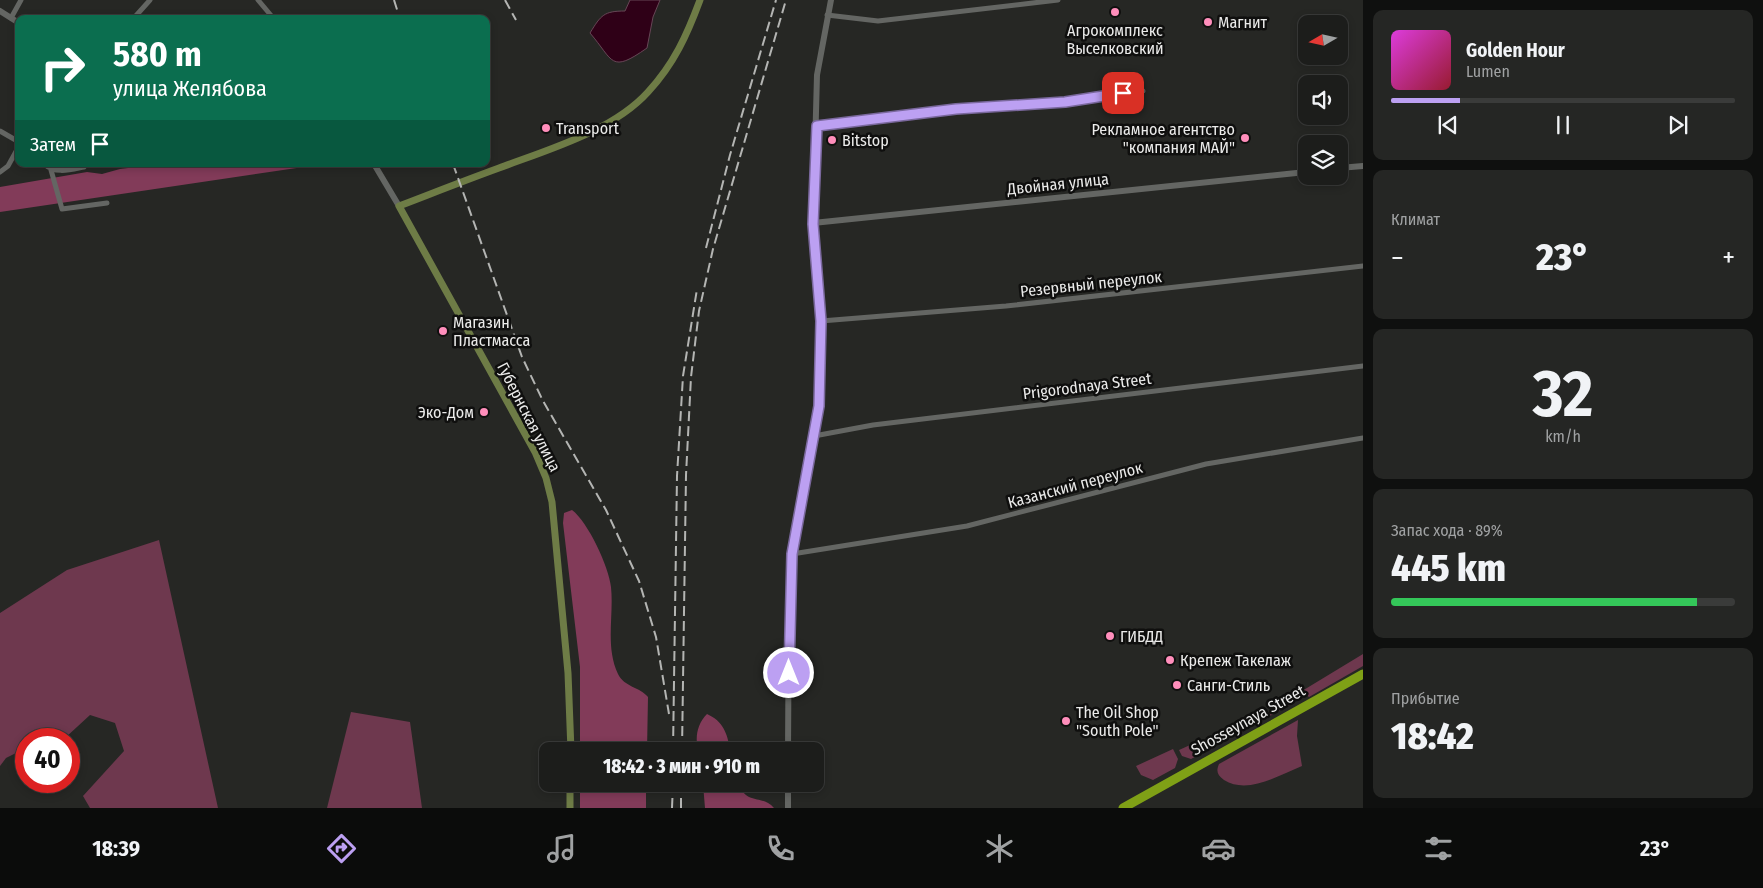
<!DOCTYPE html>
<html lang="ru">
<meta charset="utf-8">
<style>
body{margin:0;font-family:"Fira Sans Condensed",sans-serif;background:#252624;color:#f1f3f6;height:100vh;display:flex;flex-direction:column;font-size:19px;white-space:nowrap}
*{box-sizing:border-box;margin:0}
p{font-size:16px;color:#a0a2a3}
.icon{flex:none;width:28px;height:28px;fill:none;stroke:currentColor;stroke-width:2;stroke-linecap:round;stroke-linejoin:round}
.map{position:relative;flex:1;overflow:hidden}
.panel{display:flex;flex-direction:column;gap:10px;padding:10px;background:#0f100f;width:400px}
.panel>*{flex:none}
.hud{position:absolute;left:15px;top:15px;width:475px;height:152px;border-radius:10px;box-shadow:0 2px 8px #0003,0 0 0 1px #3a3b3a;background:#0b6e4f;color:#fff;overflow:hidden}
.needle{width:32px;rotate:261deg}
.buttons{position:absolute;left:1298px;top:15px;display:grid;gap:10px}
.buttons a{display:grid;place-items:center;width:50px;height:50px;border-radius:10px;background:#1c1d1b;box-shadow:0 2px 8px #0003,0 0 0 1px #3a3b3a;font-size:25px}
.speed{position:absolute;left:15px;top:728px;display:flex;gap:10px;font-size:25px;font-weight:700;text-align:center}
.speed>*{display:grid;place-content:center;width:65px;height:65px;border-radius:50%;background:#1c1d1b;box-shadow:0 2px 8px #0003,0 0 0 1px #3a3b3a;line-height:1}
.speed .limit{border:8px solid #d22;background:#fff;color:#111}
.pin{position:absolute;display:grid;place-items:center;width:42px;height:42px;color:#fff;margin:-21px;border-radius:10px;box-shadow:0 2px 8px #0006}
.me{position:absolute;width:55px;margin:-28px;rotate:0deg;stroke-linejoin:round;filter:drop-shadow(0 0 4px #0008)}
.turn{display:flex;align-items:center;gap:18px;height:105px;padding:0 15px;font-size:22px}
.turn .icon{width:65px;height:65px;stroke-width:2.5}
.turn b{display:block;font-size:35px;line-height:42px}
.then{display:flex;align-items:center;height:48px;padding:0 15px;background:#0003;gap:10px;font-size:19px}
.big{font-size:38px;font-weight:800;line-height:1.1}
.panel .widget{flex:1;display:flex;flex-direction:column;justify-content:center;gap:8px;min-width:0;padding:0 18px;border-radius:10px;background:#252624}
.panel .dial{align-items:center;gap:0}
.dial b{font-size:65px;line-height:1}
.song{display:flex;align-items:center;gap:15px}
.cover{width:60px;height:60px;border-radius:8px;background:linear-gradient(135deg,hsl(300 70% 55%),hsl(350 70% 35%))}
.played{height:5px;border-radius:2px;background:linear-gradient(90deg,#bca0f2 20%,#3a3b3a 20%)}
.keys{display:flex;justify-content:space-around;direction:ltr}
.heat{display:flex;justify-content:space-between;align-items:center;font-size:28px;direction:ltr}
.charge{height:8px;border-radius:4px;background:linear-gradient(90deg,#34c759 89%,#3a3b3a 0)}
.trip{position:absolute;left:539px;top:742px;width:285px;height:50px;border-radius:10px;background:#1c1d1b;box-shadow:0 2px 8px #0003,0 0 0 1px #3a3b3a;font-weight:800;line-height:50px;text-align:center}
.tabs{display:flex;height:80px;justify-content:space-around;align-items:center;background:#0b0c0b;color:#a0a2a3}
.tabs .icon{width:35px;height:35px}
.tabs .active{color:#bca0f2}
.tabs b{font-size:22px;color:#f1f3f6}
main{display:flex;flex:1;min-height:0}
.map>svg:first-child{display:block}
.green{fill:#6e384e}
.forest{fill:#823b59}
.water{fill:#2f0017;stroke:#674656}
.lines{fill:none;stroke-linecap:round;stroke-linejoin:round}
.minor{stroke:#646663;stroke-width:5}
.tertiary{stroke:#646663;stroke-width:6}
.secondary{stroke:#6e7c46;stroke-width:7}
.trunk{stroke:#7fa016;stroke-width:9}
.rail{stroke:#b4b5b3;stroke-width:2;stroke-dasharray:10 5;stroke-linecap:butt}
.route-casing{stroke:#7a689d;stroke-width:12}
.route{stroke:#bca0f2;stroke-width:9}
.poi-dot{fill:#ff8ebb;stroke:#0f0f0e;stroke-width:2}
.labels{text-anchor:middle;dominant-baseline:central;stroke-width:5;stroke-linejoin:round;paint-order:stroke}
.poi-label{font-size:16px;fill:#ebebea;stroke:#0f0f0e;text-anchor:start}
.street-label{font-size:16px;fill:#ebebea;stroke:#0f0f0e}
</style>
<main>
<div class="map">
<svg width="1363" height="808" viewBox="0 0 1363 808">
<rect width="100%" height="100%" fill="#262724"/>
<!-- green -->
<path class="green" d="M159,540L218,808H90L83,796L124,751L115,723L90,715L65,738L26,739V748L6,758L0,766V613L67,570Z
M1363,654V666L1309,697L1302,691Z
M1296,696L1293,703L1238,734L1237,731L1272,712Z
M351,712L410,722L422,808H327Z
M1298,720L1297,736L1302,766C1279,775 1248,795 1224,780C1217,775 1216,771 1219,764Z
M1199,741L1205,748L1204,752L1191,759L1182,756L1179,750Z
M1173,749L1178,759L1175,768L1153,780L1141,775L1136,766Z"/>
<!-- forest -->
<path class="forest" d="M161,164H324L0,212V187L87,172L102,174L120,169Z
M572,510C588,522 609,567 611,587C614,616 605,646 618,674C624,687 640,687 648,697L647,751H580V667L563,523L564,513Z
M707,714C723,721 728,734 730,751H698C695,737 697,724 707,714Z
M580,784H646V808H580Z
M703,784H738C748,806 762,794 774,808H705Z"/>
<!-- water -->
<path class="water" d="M630,0H660L653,17L647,48C610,74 614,61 590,33C601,15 604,11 625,11Z"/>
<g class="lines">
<!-- minor -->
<path class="minor" d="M258,0L274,19
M827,15L878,21L1058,0
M11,18L21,0
M133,19L150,0
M817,126L956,109L1065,102L1143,91
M0,131L19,142
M44,164C56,174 69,170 84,167L86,164
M51,170L62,209L107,203
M0,172L8,166L19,146
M821,321L1006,306L1363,266
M814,436L873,425L1363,366
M792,554L967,526L1206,464L1363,438"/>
<!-- tertiary -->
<path class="tertiary" d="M0,11L19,23
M374,164L399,206
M1339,168L1363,166
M813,223L1306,172
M788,751L789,594L792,554L819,406L821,321L813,223L817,75L831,0
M788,808V784"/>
<!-- secondary -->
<path class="secondary" d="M571,751L568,673L552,502L546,478L535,452L399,206C433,193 466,180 499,168C547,150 613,131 648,92C674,64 687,35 700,0
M570,808V784"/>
<!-- trunk -->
<path class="trunk" d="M1123,808L1363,674"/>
<!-- rail -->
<path class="rail" d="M394,0L400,19
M505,0L516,20
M453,164L522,357L543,401L606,510L639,581L656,637L669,714
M706,248L730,155L776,0
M673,751L677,476L683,376L697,289
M682,751L686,475L691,377L699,311L713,249L786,0
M672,808L673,784
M681,808V784"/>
</g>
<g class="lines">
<!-- route casing -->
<g class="route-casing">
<path id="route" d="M789,673L792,554L819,406L821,321L813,224L817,126L956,109L1065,102L1123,93"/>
</g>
<!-- route -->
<use href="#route" class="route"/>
</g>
<!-- markers -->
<g class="poi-dot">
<circle cx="1115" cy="12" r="5"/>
<circle cx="1208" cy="22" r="5"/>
<circle cx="546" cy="128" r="5"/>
<circle cx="1245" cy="138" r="5"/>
<circle cx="832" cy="140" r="5"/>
<circle cx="443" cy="331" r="5"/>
<circle cx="484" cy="412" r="5"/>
<circle cx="1110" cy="636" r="5"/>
<circle cx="1170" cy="660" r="5"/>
<circle cx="1177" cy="685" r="5"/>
<circle cx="1066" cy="721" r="5"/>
</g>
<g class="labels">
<!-- poi labels -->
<g class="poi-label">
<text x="1218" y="22">Магнит</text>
<text x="1115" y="30" text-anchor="middle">Агрокомплекс<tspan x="1115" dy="18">Выселковский</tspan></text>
<text x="556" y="128">Transport</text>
<text x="1235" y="129" text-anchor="end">Рекламное агентство<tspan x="1235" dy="18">"компания МАЙ"</tspan></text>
<text x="842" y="140">Bitstop</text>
<text x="453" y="322">Магазин<tspan x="453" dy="18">Пластмасса</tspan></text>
<text x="474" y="412" text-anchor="end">Эко-Дом</text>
<text x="1120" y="636">ГИБДД</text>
<text x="1180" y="660">Крепеж Такелаж</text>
<text x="1187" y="685">Санги-Стиль</text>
<text x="1076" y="712">The Oil Shop<tspan x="1076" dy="18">"South Pole"</tspan></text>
</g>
<!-- street labels -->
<g class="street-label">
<text transform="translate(1058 184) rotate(-6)">Двойная улица</text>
<text transform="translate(1091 284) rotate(-6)">Резервный переулок</text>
<text transform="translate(1087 386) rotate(-7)">Prigorodnaya Street</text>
<text transform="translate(529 417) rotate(63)">Губернская улица</text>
<text transform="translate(1075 485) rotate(-15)">Казанский переулок</text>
<text transform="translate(1248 720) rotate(-29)">Shosseynaya Street</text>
</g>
</g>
</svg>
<div class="buttons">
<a><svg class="needle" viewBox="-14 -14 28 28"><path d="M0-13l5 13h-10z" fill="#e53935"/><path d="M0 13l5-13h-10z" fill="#a0a2a3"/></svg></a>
<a><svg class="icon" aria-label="sound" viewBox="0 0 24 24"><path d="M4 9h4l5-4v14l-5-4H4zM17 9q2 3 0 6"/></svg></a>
<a><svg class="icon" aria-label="layers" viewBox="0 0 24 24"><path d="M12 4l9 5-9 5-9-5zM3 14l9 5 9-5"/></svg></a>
</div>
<div class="speed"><div class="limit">40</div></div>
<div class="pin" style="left:1123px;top:93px;background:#d93025"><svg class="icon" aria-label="arrive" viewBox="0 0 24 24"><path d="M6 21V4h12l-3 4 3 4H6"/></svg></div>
<svg class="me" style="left:789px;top:673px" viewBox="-20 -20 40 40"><circle r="17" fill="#bca0f2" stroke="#fff" stroke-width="3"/><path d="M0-11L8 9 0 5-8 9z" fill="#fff"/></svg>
<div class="trip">18:42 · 3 мин · 910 m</div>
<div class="hud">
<div class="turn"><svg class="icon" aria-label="right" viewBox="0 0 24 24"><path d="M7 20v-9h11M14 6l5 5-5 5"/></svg><div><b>580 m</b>улица Желябова</div></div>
<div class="then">Затем<svg class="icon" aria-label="arrive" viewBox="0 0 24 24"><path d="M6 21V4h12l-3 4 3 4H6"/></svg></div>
</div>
</div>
<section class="panel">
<div class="widget">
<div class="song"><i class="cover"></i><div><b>Golden Hour</b><p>Lumen</p></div></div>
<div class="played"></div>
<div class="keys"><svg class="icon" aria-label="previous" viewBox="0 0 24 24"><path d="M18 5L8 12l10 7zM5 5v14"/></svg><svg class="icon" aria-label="pause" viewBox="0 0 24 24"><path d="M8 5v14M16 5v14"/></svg><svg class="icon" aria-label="next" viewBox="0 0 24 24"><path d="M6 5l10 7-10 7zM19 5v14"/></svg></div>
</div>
<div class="widget"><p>Климат</p>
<div class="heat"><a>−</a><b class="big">23°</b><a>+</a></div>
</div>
<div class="widget dial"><b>32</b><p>km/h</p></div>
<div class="widget"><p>Запас хода · 89%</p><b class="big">445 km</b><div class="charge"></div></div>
<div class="widget"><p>Прибытие</p><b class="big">18:42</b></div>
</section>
</main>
<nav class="tabs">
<b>18:39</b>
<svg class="icon active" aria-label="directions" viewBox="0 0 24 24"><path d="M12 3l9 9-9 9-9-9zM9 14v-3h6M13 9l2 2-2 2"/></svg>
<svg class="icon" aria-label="music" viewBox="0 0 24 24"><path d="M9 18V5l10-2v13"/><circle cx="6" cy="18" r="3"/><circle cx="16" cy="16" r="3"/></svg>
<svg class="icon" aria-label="phone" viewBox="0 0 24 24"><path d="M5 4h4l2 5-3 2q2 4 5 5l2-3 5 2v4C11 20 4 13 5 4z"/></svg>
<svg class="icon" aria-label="climate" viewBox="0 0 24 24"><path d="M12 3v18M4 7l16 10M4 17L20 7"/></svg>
<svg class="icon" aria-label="car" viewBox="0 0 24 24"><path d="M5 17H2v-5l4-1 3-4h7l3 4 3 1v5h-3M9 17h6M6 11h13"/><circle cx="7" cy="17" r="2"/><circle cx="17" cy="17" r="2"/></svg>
<svg class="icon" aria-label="filters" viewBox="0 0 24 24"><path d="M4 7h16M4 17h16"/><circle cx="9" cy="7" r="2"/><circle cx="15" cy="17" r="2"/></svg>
<b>23°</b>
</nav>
